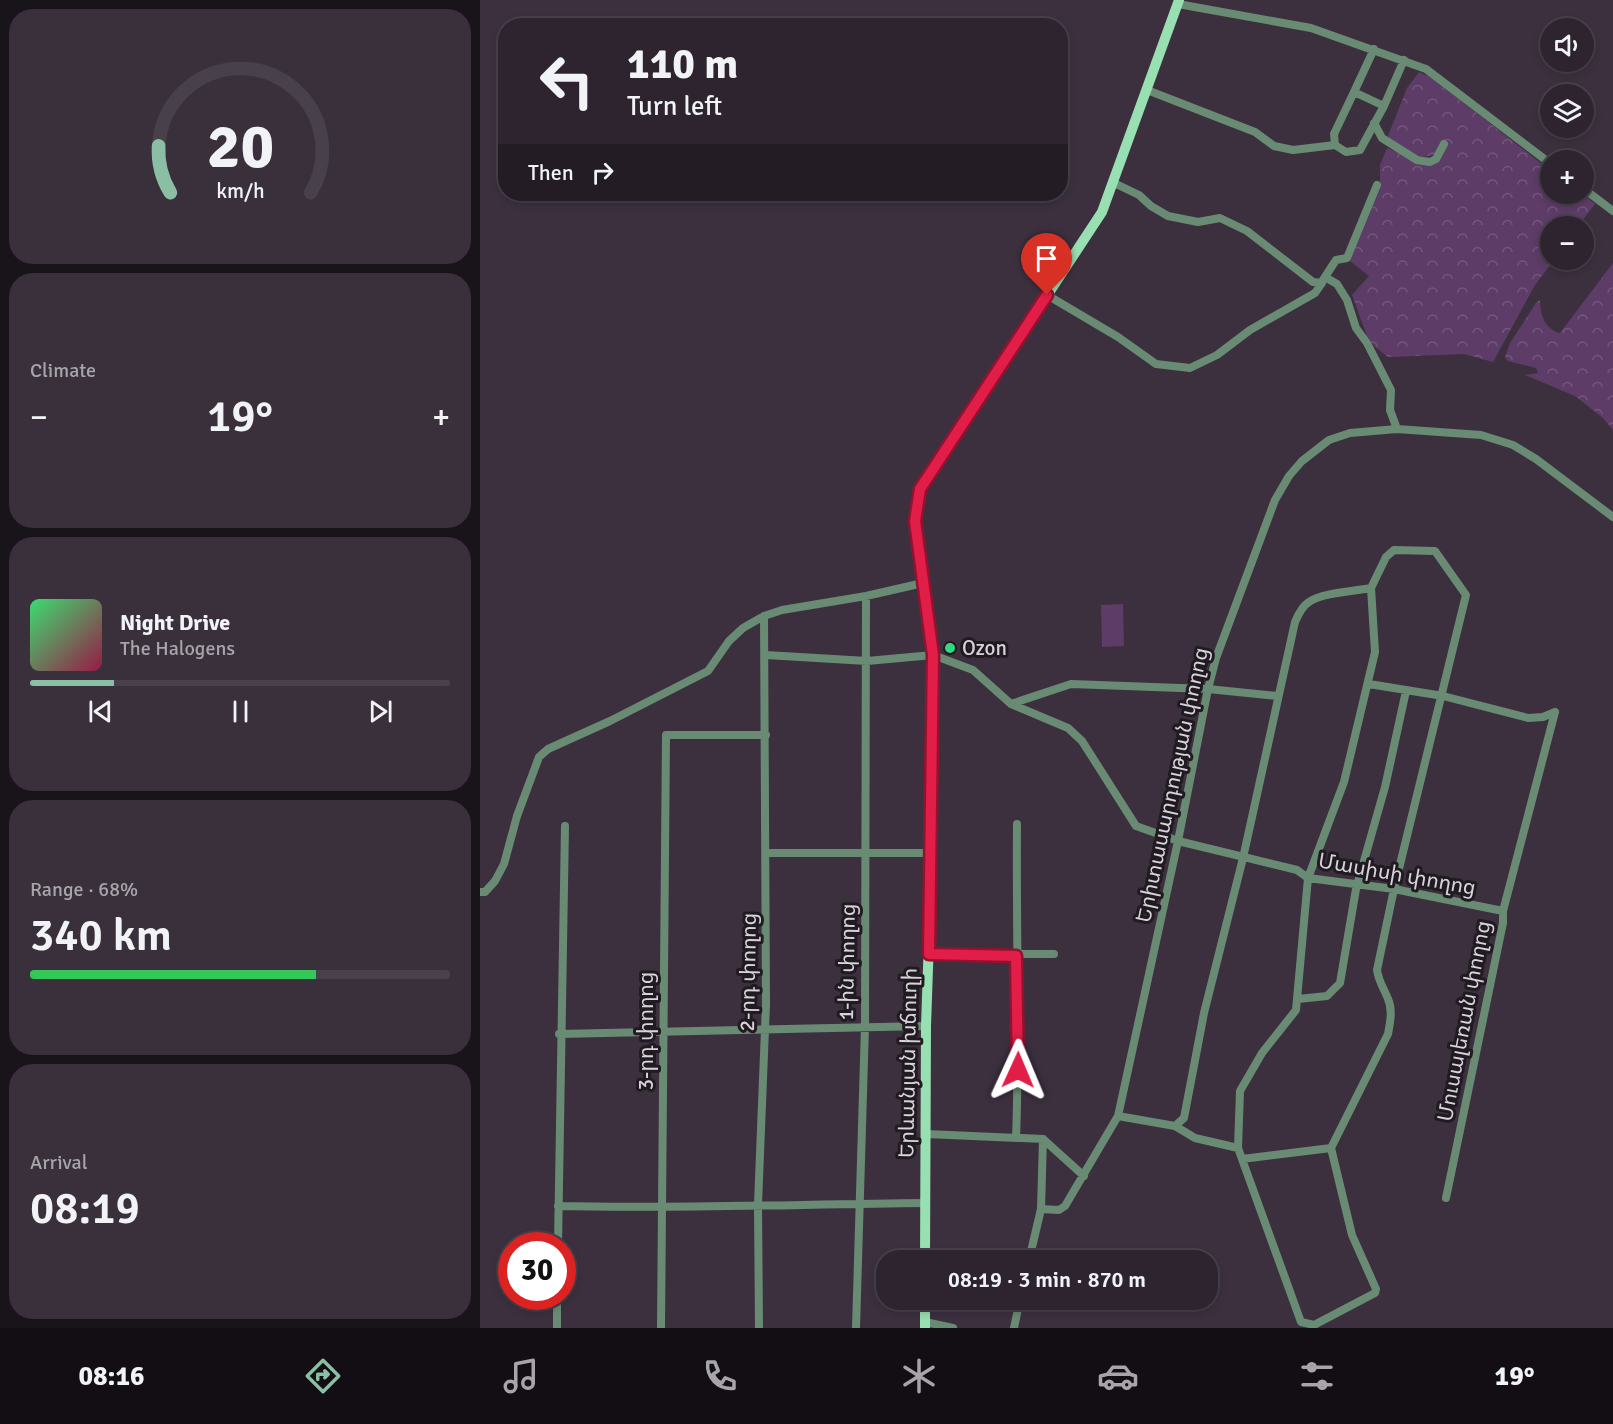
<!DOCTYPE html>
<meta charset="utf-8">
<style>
body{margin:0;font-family:Signika,"Noto Sans Armenian",sans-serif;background:#39303b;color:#f1f3f6;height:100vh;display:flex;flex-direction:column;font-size:22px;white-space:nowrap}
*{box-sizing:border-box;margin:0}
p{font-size:20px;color:#a7a4aa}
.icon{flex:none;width:33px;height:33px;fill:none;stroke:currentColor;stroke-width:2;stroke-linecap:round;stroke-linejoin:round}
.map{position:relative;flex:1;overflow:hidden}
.sheet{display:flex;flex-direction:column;gap:9px;padding:9px;background:#19141a;width:480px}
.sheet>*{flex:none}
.banner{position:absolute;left:18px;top:18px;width:570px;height:183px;border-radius:24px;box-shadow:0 3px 9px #0003,0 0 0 2px #48414b;background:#2d242f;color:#f1f3f6;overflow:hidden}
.fabs{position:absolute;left:1060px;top:18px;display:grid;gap:12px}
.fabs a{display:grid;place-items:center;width:54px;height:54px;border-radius:50%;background:#2d242f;box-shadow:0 3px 9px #0003,0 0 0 2px #48414b;font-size:30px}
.speed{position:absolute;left:18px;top:1232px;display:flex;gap:12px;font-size:30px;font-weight:700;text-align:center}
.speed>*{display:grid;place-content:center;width:78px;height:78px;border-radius:50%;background:#2d242f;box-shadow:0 3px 9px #0003,0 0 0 2px #48414b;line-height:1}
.speed .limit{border:9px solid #d22;background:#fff;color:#111}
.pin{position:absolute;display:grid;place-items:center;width:51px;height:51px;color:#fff;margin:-62px -26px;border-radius:50% 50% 50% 0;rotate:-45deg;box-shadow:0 0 6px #0007}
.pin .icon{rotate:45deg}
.me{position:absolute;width:66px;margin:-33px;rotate:1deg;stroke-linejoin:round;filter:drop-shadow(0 0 4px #0008)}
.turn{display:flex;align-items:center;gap:21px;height:126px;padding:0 30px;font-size:27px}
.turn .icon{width:78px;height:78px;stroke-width:2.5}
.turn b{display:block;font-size:42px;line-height:51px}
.then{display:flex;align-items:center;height:57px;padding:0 30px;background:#0003;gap:12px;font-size:22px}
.big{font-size:45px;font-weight:600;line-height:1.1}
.sheet .widget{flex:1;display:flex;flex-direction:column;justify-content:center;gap:9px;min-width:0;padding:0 21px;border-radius:24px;background:#39303b}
.sheet .dial{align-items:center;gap:0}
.dial svg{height:156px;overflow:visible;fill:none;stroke:#48414b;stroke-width:7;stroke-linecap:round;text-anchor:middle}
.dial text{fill:#f1f3f6;stroke:none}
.song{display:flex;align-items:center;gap:18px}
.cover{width:72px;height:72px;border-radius:9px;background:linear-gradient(135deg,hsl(140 70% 55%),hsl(340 70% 35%))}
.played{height:6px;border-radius:3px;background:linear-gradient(90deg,#8abfa5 20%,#48414b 20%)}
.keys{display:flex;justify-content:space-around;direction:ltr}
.heat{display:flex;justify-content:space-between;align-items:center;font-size:33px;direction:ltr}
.charge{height:9px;border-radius:4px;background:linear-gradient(90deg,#34c759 68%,#48414b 0)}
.trip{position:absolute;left:396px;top:1250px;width:342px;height:60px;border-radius:24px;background:#2d242f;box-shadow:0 3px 9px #0003,0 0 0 2px #48414b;font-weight:600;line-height:60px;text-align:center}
.tab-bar{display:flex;height:96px;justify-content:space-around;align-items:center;background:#120e13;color:#a7a4aa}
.tab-bar .icon{width:42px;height:42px}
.tab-bar .active{color:#8abfa5}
.tab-bar b{font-size:27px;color:#f1f3f6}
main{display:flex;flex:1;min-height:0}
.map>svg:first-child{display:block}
.forest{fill:url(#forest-crowns)}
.pitch{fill:#5d3c67}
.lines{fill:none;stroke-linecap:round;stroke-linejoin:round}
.minor{stroke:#698b74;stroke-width:8}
.major{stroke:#98e0b1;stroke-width:10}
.route-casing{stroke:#92132f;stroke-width:15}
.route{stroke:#e11d48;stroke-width:10}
.poi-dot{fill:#31d882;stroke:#201a21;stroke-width:2}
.labels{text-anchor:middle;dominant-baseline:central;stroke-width:6;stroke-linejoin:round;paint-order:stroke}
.poi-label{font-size:21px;fill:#d9d1db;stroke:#201a21;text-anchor:start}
.street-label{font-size:21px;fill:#d9d1db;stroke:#201a21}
</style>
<main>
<section class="sheet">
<div class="widget dial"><svg viewBox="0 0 100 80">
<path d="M14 69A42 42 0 1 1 86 69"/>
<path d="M14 69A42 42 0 0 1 8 45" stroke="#8abfa5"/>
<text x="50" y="56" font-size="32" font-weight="700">20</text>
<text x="50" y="72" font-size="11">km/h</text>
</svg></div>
<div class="widget"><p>Climate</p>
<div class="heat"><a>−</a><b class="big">19°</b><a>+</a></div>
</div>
<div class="widget">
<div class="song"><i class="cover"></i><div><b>Night Drive</b><p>The Halogens</p></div></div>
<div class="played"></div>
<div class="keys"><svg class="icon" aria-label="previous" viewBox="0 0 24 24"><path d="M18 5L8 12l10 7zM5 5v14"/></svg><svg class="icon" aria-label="pause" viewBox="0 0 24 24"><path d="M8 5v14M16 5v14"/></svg><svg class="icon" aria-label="next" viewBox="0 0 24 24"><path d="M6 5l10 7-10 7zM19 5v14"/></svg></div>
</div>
<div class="widget"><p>Range · 68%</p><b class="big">340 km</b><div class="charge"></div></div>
<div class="widget"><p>Arrival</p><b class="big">08:19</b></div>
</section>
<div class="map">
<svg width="1133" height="1328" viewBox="0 0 1133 1328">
<defs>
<pattern id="forest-crowns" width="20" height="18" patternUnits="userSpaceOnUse" patternTransform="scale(1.5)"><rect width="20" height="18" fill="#5d3c67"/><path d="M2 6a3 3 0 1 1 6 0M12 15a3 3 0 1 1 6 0" fill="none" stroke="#74577c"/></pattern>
</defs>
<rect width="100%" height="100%" fill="#3c303f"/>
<!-- forest -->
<path class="forest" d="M939,72L952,78L1071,171V194H1103L1115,204L1098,226H1071V260H1074L1055,285L1013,362L984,354L908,357L894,346L887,336L872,295L889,276L870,261L900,189V165L907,148L947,163L957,153C943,163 917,150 908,136L927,88Z
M1133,263V430L1123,418L1095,396L1045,375L1058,373L1056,368L1028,361L1025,357L1030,343L1056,303L1060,300C1060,315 1065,329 1080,333Z"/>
<!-- pitch -->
<path class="pitch" d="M643,604L644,646L622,647L621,605Z"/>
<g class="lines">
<!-- minor -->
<path class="minor" d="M698,4L831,28L946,69L1071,164
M894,49L874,92L904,106L924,60
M667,90L775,132L794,146L813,150L855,145
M874,92L854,134L855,145L866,152L880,150L904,106
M894,123L902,138L937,160L950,162L956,159L964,144
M1104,189L1133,211
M845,277L857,284L867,300L876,328L887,343L911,390L910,410L917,429
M843,280L856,260L867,258L897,185
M567,295L638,337L676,364L710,368L737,355L770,330L835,293L842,283L833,282L767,231L740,218L718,222L688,216L671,206L659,195L634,183
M286,655L387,661L453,655L493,670L531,704L588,728L602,741L656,826L698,841L817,870L828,878L914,889L1023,911
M889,684L963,696L1048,718L1063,717L1075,712
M531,704L591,684L728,689L798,696
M286,853H452
M0,892H5L15,881L24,864L37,816L59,757L68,749L130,721L228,671L249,641L263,628L284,616L302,610L386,596L443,583
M449,954H574
M818,999L847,996L860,983L876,889L905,787L926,691
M79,1034L446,1026
M638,1116L695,1126L704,1118L724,1013L763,858L815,622C818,615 822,606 829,602C841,593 875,591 891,588L906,557L914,550L955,551L986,595L914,889L897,970C899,983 904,988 908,999C913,1010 910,1023 908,1034L851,1148L872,1235L896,1289L895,1293L834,1325L821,1322L758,1148L760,1091L782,1053L816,1010L828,878L864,782L895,652L891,588
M695,1126L715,1138L758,1148
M446,1134L563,1139L604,1176
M536,1138C540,1034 536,929 537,824
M762,1159L851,1148
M966,1198L1023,923V911L1075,712
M78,1206C201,1209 323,1204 445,1203
M561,1209L579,1210L585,1206L638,1116L698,841L728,689L736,658L795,500L809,476L822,461L849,440L870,433L917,429L1001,435L1033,445L1056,459L1133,517
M78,1245L85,826
M549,1260L561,1209L563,1139
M445,1322L473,1328
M77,1328V1296
M181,1328L186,735H286
M279,1328L278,1204L286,1004L284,616
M376,1328L385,1026L386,596
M534,1328L540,1299"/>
<!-- major -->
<path class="major" d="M445,1260L446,1026L452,853L453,655L435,521L440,489L622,212L699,0
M445,1328V1299"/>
</g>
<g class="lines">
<!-- route casing -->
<g class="route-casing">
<path id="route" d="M538,1070L536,956L449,954L453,655L435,521L440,489L567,295"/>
</g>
<!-- route -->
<use href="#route" class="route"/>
</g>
<!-- markers -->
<circle class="poi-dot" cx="470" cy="648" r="6"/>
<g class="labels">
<!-- poi labels -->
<g class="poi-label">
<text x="482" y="648">Ozon</text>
</g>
<!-- street labels -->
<g class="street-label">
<text transform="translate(692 785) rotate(-78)">Երիտասարդության փողոց</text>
<text transform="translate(917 874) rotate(10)">Մասիսի փողոց</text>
<text transform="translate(367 962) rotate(-89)">1-ին փողոց</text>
<text transform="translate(268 972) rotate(-89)">2-րդ փողոց</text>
<text transform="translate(984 1021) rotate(-79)">Մուսալեռան փողոց</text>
<text transform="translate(166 1031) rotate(-90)">3-րդ փողոց</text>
<text transform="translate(428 1063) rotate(-89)">Երևանյան խճուղի</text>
</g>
</g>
</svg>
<div class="fabs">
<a><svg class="icon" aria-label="sound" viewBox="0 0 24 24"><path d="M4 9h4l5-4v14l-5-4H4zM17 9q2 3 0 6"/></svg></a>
<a><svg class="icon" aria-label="layers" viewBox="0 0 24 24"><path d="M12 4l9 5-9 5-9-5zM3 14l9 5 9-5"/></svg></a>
<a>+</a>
<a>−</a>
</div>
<div class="speed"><div class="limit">30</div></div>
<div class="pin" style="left:567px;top:295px;background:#d93025"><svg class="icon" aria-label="arrive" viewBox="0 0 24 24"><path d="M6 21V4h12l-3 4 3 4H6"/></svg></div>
<svg class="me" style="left:538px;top:1070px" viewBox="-20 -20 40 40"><path d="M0-17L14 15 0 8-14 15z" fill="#e11d48" stroke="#fff" stroke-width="4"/></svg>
<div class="trip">08:19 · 3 min · 870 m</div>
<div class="banner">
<div class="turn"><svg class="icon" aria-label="left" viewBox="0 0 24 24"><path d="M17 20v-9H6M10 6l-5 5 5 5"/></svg><div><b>110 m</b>Turn left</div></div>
<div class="then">Then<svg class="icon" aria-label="right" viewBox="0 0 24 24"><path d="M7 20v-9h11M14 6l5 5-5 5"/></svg></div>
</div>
</div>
</main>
<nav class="tab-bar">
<b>08:16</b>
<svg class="icon active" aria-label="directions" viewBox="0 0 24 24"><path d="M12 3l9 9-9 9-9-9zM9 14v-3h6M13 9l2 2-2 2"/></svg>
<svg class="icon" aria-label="music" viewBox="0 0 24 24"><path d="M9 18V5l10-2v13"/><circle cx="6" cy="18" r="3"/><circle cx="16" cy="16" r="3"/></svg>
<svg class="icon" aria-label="phone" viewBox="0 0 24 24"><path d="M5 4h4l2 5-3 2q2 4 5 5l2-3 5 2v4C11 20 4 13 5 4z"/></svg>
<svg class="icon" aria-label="climate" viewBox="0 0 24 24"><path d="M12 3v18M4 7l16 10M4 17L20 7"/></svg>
<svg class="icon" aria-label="car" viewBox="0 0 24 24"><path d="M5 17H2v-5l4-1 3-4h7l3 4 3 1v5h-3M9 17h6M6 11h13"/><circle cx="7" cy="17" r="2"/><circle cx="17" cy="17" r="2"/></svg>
<svg class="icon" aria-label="filters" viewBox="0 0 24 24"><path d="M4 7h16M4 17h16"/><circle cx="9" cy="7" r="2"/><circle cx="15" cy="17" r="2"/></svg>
<b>19°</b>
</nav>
